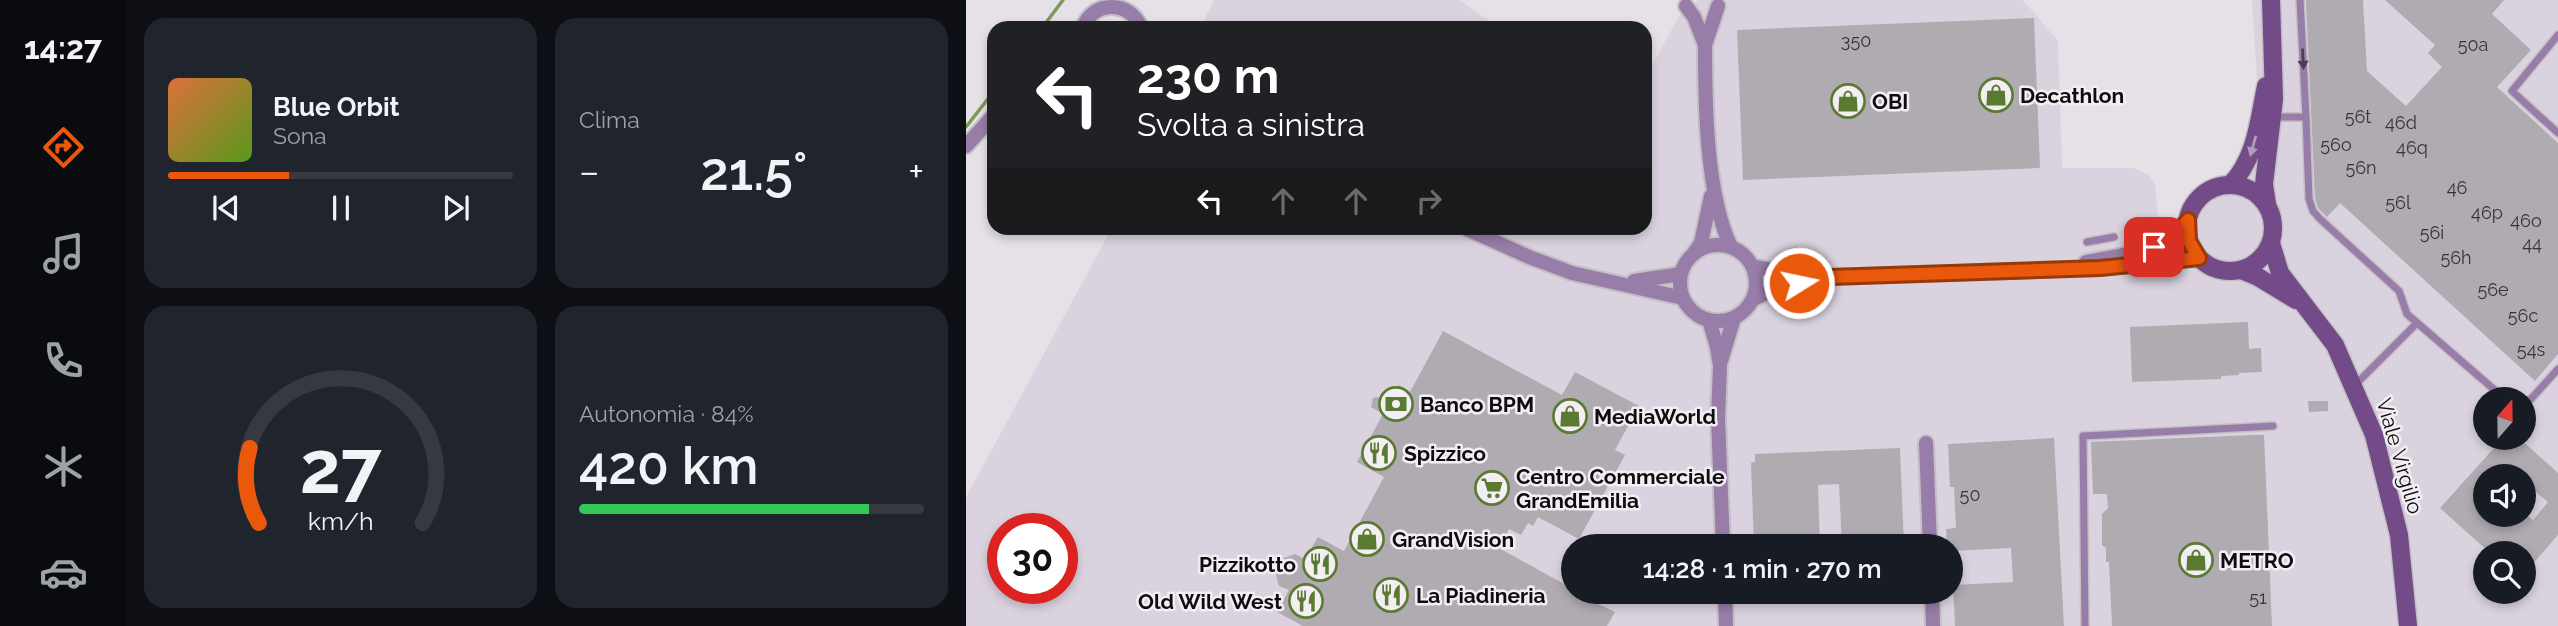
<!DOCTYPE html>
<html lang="it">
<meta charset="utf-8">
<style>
body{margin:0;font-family:Raleway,sans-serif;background:#20242c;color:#f1f3f6;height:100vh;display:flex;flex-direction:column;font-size:26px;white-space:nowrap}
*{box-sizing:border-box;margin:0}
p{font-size:23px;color:#9ea1a6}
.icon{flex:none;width:38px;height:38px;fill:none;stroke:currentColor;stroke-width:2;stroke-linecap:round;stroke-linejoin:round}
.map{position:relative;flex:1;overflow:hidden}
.drawer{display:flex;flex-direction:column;gap:18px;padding:18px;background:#0d0f14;width:840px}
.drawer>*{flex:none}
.top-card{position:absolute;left:21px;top:21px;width:665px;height:214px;border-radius:21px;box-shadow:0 4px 10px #0003;background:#202124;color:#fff;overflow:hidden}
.needle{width:46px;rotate:20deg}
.buttons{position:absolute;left:1507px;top:387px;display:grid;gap:14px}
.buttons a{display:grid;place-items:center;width:63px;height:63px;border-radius:50%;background:#171b24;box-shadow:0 4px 10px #0003;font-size:35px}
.speed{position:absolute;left:21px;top:513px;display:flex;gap:14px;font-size:35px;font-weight:700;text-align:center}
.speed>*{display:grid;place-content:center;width:91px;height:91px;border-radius:50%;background:#171b24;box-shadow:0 4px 10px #0003;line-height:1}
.speed .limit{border:10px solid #d22;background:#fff;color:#111}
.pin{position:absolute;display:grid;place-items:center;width:60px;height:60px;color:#fff;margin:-30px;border-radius:14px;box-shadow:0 4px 10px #0006}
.me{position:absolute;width:77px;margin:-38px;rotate:80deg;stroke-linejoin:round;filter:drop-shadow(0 0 5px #0008)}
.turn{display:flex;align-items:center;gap:24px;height:147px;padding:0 35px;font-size:32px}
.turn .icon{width:91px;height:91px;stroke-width:2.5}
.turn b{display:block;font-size:49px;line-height:60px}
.lanes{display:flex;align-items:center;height:66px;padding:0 35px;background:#0003;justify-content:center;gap:35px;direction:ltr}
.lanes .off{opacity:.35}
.big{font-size:52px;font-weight:600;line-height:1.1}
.drawer .widget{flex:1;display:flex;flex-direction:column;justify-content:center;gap:10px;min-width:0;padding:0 24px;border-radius:21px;background:#20242c}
.drawer .dial{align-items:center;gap:0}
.dial svg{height:182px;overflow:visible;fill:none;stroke:#363941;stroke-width:7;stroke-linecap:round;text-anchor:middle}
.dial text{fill:#f1f3f6;stroke:none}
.song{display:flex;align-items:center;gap:21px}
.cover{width:84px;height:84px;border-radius:10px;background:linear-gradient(135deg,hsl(20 70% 55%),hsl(90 70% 35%))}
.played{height:7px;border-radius:4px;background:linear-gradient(90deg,#ea580c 35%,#363941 35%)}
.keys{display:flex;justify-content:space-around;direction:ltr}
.heat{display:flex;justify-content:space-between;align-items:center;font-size:38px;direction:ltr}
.charge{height:10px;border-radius:5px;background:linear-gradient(90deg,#34c759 84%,#363941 0)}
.drawer .tiles{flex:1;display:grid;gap:18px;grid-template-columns:repeat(2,1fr)}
.trip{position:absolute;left:595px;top:534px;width:402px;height:70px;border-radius:35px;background:#171b24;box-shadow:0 4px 10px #0003;font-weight:600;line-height:70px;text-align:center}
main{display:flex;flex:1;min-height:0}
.menu{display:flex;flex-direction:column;width:126px;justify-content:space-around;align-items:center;background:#090b0e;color:#9ea1a6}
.menu .icon{width:49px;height:49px}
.menu .selected{color:#ea580c}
.menu b{font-size:32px;color:#f1f3f6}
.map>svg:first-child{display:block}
.built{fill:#dad3df;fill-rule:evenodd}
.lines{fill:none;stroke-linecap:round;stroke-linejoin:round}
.stream{stroke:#7d9a59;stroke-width:3.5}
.building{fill:#afabb1;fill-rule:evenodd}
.lane-casing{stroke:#c3bfc4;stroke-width:10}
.street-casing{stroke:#c3bfc4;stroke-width:18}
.secondary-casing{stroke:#c3bfc4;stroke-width:21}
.lane{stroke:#987da8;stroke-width:7}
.street{stroke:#987da8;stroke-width:14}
.secondary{stroke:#734b89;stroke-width:18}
.oneway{fill:#4c3f53}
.oneway2{fill:#b29cbe}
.route-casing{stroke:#983908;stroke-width:18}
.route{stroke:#ea580c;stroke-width:12}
.labels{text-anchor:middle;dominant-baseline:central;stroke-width:5;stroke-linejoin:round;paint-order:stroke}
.number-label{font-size:18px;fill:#363437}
.poi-label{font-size:21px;font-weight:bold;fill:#0e0c0e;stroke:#f2eef4;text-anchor:start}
.street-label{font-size:21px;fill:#0e0c0e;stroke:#f2eef4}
</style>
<main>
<nav class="menu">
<b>14:27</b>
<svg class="icon selected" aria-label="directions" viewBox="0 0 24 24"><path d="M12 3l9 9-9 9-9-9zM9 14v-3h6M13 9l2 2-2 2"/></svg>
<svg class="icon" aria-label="music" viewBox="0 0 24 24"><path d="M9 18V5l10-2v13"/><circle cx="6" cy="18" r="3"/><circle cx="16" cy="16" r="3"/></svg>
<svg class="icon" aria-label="phone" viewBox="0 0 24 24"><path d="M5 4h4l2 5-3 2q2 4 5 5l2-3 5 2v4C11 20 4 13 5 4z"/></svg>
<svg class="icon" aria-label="climate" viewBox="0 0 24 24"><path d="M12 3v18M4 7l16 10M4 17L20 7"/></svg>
<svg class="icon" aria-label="car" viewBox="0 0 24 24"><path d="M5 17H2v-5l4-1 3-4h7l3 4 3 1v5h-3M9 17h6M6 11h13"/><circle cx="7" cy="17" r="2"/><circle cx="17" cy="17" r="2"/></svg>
</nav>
<section class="drawer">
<div class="tiles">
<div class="widget">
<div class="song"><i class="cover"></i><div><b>Blue Orbit</b><p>Sona</p></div></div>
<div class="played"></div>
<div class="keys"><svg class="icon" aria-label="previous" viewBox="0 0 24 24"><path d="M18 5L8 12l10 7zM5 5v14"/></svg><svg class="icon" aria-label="pause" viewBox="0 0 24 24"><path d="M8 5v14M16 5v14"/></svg><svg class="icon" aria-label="next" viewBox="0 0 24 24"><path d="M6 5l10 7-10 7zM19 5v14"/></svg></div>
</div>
<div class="widget"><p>Clima</p>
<div class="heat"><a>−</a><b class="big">21.5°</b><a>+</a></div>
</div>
<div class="widget dial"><svg viewBox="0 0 100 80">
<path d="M14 69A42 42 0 1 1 86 69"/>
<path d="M14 69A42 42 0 0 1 10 36" stroke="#ea580c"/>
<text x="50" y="56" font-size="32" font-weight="700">27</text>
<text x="50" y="72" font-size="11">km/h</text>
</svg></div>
<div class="widget"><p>Autonomia · 84%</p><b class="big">420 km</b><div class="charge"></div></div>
</div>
</section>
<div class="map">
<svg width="1592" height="626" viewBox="0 0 1592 626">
<rect width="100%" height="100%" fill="#e5e1e7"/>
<!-- built -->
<path class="built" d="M248,0H493L534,28H234Z
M732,0H1057L1092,41L1096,168H1168L1183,175L1189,184L1194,239L1212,220L1220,199L1238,181L1255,178L1268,170L1275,162L1292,97L1286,0H1592V626H0V497L146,228H679V78L713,16ZM1519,399H1558V438H1519ZM1519,476H1558V514H1519ZM37,528H96V588H37ZM607,546H985V592H607ZM1519,553H1558V592H1519Z"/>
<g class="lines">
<!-- stream -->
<path class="stream" d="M76,28L97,0
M0,127L28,91"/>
</g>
<!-- building -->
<path class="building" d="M1340,0H1397L1401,71L1440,106L1476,67L1462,53L1469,45L1419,0H1538L1526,14L1565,50L1531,87L1592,143V354L1569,381L1374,203L1361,217L1352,208L1349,198Z
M1068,18L1074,168L777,180L771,30Z
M1282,322L1283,349L1295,348L1296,372L1273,373V375L1255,376V379L1166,382L1164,327Z
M477,331L596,395L609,372L673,406L649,450L659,455L613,539L572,517L567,526L562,523L555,535L543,529L533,548L607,589V592L649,612L641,626H337L311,612L323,590L313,586L309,571L315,559L329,554L339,559L352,537L378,551L418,477L391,462L417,414L405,407L407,398L411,397L423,403L433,385L444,392Z
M1342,401H1362V411L1343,412Z
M1286,435H1298L1306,626H1146L1143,562H1140V548L1136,545V514L1142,508L1141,494H1127L1125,442Z
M1088,438L1098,626H989L987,585L1047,582L1045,548L985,551V546H981L980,529L990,528L988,487H984L982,444Z
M1537,438H1553L1592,473V535L1558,574V553H1524L1474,508ZM1519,476H1558V497L1565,488L1582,502L1567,520L1560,514H1539L1532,522L1524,514H1519Z
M934,448L938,546H876L873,484L852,485L854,546H788L785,463L789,462V454Z"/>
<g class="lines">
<!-- lane casing -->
<g class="lane-casing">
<path id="lane" d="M1334,0L1340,117
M1592,35L1546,91L1592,133
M1308,117H1340L1343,199L1347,211L1354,219L1433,291L1441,314L1539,399
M1121,242L1148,237
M1388,386L1451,323
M1558,403L1565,399L1592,369
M1119,626L1117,436L1307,426"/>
</g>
<!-- street casing -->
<g class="street-casing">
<path id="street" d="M720,6L728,17L739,45L752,6
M117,28C126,0 165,0 175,28
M739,45C739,105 740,194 765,247
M0,146L28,115
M499,228L563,257L606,273L717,298
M714 283a38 38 0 1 1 76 0a38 38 0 1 1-76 0Z
M728,253L735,243L745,196
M1120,262C1159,254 1195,253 1221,220
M786,266L826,274L863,277L1134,268L1233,259
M668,281L715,274
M786,300L813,287L845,281
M743,320L751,347L754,366L752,418L757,546
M755,361L768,318
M960,443L964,546
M759,592L760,626
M966,592L967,626"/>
</g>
<!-- secondary casing -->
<g class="secondary-casing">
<path id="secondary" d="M1221 228a43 43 0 1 1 86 0a43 43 0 1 1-86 0Z
M1264,185C1290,159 1293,120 1300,86
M1301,204L1298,184L1308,99L1305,0
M1305,243L1314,273L1369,345L1408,435L1433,535L1442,626
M1275,270L1292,277L1330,300"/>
</g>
<!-- lane -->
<use href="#lane" class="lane"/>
<!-- street -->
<use href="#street" class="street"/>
<!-- secondary -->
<use href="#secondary" class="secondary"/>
</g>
<!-- one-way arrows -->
<defs><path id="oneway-solid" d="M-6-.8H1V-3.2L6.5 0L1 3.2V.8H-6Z" transform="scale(1.75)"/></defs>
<use class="oneway" href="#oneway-solid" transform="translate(1337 59) rotate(87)"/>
<use class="oneway2" href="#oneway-solid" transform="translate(1287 146) rotate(106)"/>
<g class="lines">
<!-- route casing -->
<g class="route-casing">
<path id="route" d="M833,283L863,277L1134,268L1233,258L1223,241L1222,220L1212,232L1188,247"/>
</g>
<!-- route -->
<use href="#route" class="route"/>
</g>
<!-- icons -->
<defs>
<g id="shop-ring" transform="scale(1.75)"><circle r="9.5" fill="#f2eef4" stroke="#5b7a31" stroke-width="1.5"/><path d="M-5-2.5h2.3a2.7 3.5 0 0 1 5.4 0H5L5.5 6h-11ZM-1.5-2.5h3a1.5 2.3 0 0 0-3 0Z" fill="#5b7a31"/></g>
<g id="bank-ring" transform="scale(1.75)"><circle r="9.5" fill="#f2eef4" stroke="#5b7a31" stroke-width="1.5"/><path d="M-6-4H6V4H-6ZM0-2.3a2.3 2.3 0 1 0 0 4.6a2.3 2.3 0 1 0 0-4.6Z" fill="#5b7a31"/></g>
<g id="restaurant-ring" transform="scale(1.75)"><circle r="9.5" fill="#f2eef4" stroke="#5b7a31" stroke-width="1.5"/><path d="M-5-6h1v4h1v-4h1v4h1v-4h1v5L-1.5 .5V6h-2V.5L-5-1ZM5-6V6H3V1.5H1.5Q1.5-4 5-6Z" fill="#5b7a31"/></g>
<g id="supermarket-ring" transform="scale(1.75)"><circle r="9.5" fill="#f2eef4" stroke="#5b7a31" stroke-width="1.5"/><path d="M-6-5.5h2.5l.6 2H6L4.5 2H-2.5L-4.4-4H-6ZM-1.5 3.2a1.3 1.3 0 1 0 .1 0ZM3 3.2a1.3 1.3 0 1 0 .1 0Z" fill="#5b7a31"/></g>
</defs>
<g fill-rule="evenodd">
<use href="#shop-ring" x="1030" y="95"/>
<use href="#shop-ring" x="882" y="101"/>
<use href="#bank-ring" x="430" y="404"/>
<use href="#shop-ring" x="604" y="416"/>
<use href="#restaurant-ring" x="413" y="453"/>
<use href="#supermarket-ring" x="526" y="488"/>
<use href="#shop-ring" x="401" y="539"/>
<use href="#shop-ring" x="1230" y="560"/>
<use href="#restaurant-ring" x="354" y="564"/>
<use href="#restaurant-ring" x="425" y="595"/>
<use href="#restaurant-ring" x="340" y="601"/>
</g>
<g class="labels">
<!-- number labels -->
<g class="number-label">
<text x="890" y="40">350</text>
<text x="1507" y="44">50a</text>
<text x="1392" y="116">56t</text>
<text x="1435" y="122">46d</text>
<text x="1370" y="144">56o</text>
<text x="1446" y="147">46q</text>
<text x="1395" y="167">56n</text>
<text x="1491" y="187">46</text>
<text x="1432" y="202">56l</text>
<text x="1521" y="212">46p</text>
<text x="1560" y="220">46o</text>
<text x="1466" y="232">56i</text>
<text x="1566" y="243">44</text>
<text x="1490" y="257">56h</text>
<text x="1527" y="289">56e</text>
<text x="1557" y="315">56c</text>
<text x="1565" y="349">54s</text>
<text x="1004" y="494">50</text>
<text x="1292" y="597">51</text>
</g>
<!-- poi labels -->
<g class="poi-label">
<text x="1054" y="95">Decathlon</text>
<text x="906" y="101">OBI</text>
<text x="454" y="404">Banco BPM</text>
<text x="628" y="416">MediaWorld</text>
<text x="438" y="453">Spizzico</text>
<text x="550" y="476">Centro Commerciale<tspan x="550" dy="24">GrandEmilia</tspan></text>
<text x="426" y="539">GrandVision</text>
<text x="1254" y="560">METRO</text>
<text x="330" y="564" text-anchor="end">Pizzikotto</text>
<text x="450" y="595">La Piadineria</text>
<text x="316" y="601" text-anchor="end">Old Wild West</text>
</g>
<!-- street labels -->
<g class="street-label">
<text transform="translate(1434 456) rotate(74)">Viale Virgilio</text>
</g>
</g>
</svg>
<div class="buttons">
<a><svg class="needle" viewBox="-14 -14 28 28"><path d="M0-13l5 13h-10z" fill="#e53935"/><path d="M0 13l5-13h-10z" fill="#9ea1a6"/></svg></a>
<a><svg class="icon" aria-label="sound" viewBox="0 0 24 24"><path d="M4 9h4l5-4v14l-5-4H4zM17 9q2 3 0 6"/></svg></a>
<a><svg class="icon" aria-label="search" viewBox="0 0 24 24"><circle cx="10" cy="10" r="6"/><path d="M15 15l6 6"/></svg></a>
</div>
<div class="speed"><div class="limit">30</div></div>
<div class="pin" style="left:1188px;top:247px;background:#d93025"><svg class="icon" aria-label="arrive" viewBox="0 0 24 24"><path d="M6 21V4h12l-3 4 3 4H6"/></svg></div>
<svg class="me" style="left:833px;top:283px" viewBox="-20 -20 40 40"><circle r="17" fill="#ea580c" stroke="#fff" stroke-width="3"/><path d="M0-11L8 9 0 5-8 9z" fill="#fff"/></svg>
<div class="trip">14:28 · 1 min · 270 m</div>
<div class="top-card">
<div class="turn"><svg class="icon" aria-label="left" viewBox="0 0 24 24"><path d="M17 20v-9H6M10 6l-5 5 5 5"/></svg><div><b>230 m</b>Svolta a sinistra</div></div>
<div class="lanes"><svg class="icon" aria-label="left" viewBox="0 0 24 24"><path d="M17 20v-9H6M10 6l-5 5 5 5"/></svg><svg class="icon off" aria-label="ahead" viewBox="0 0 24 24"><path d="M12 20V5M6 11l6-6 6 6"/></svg><svg class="icon off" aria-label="ahead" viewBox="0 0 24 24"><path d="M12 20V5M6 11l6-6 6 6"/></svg><svg class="icon off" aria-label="right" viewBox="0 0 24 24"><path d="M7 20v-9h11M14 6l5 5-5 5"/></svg></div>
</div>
</div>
</main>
